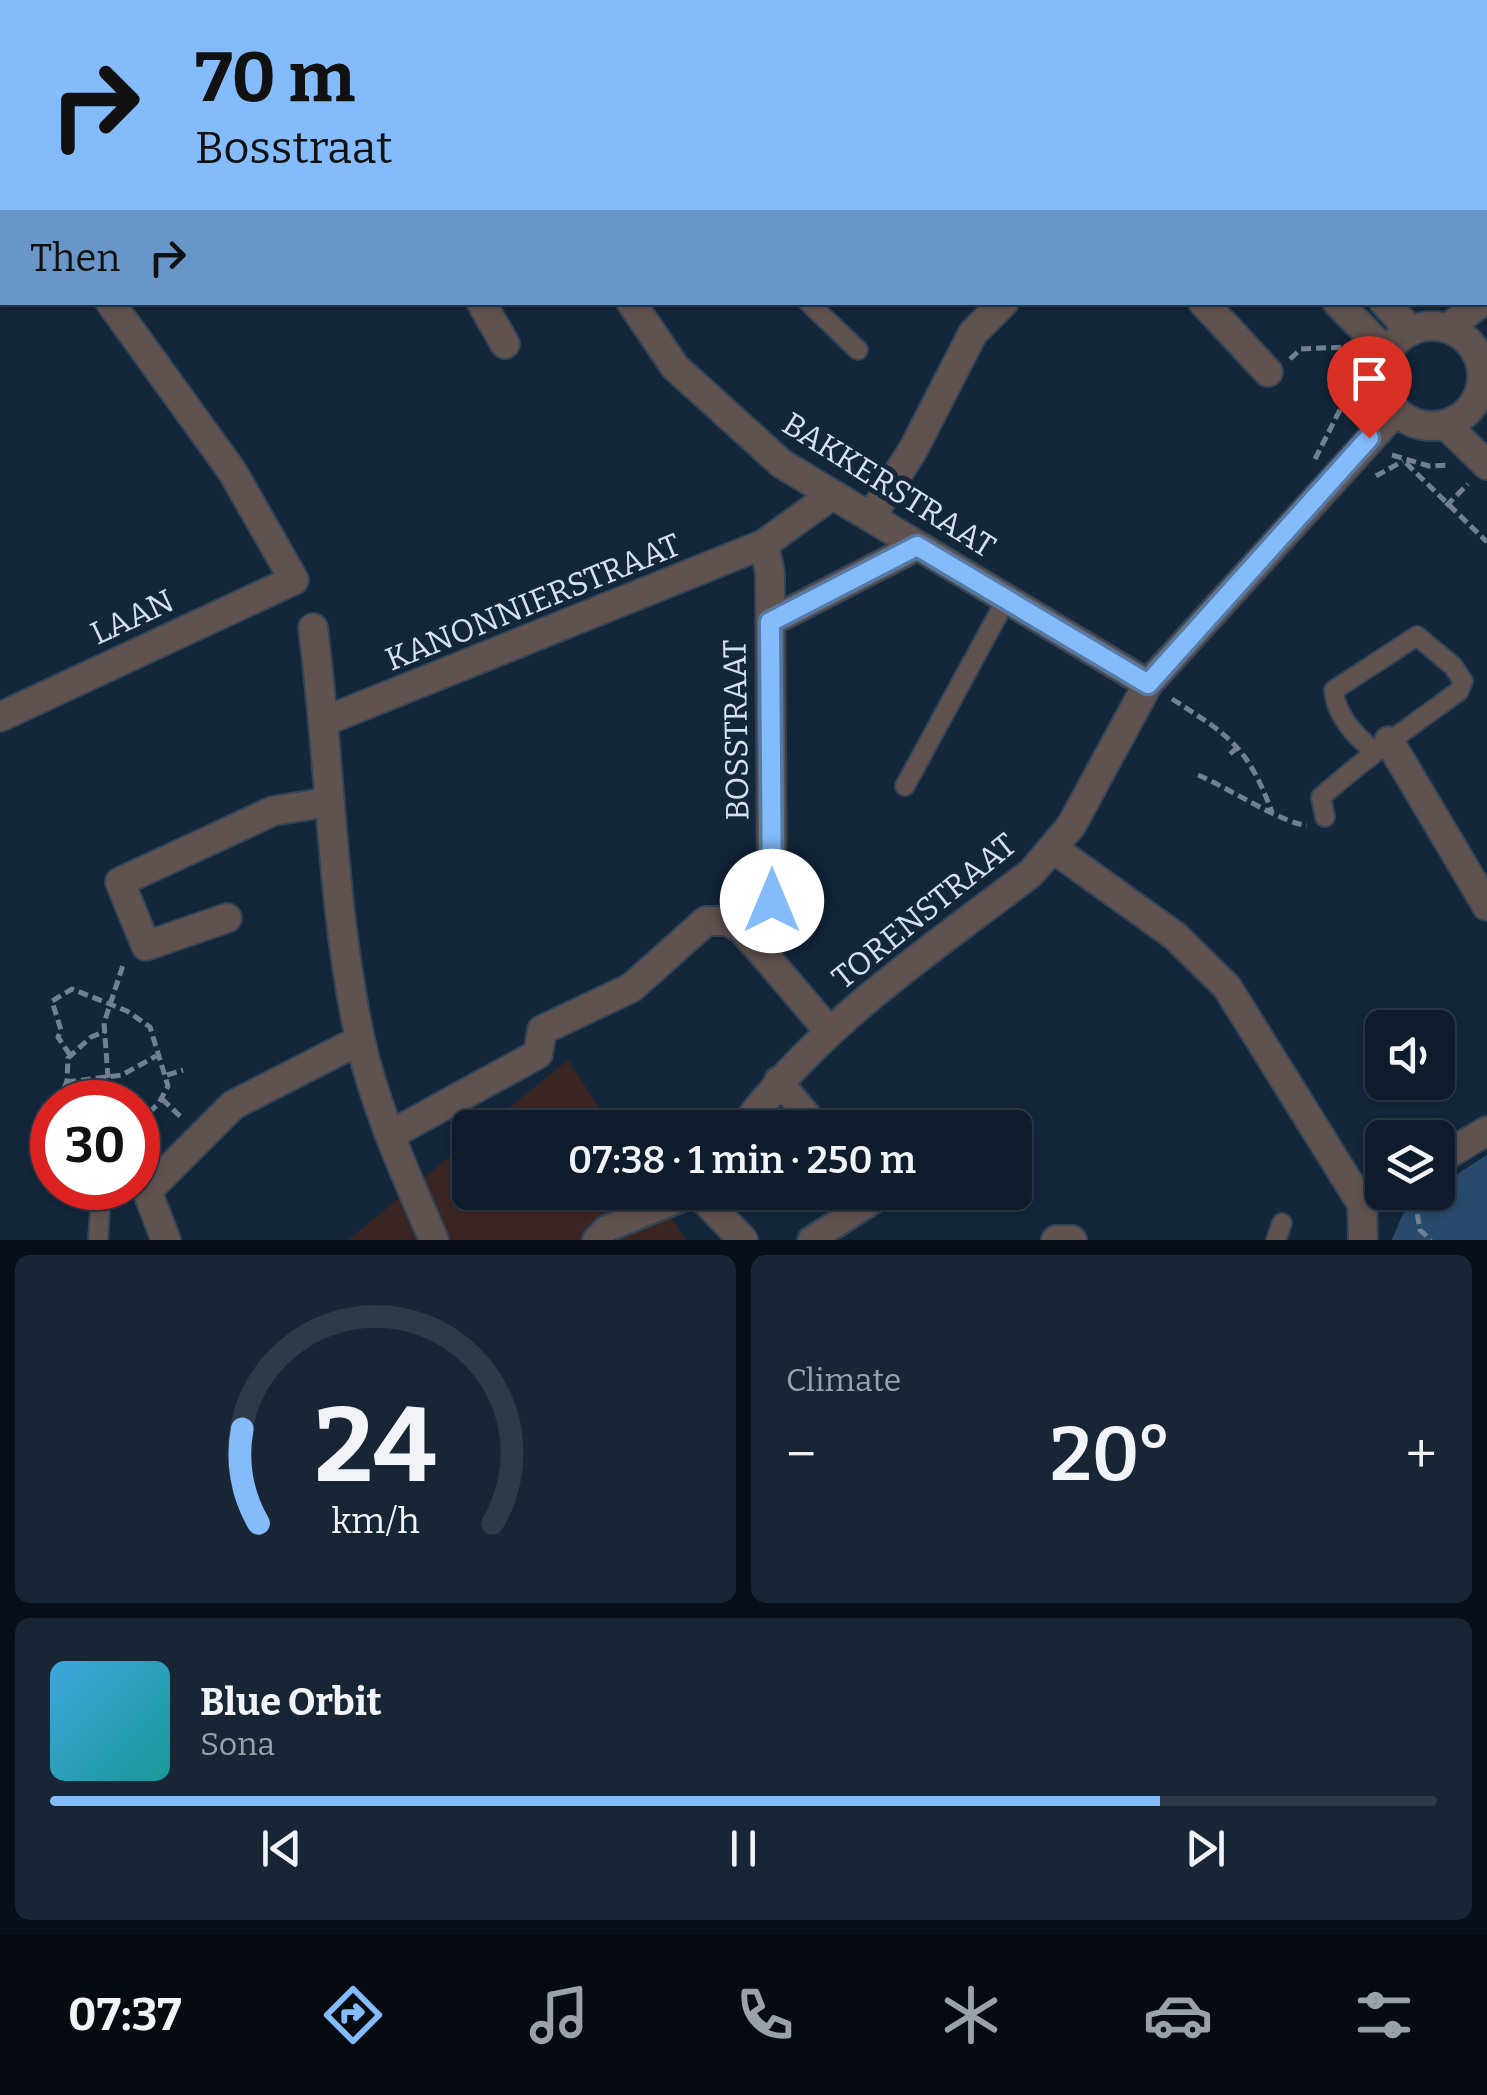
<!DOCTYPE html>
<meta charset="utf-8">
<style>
body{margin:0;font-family:Bitter,serif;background:#172534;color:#f1f3f6;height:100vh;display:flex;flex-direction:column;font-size:38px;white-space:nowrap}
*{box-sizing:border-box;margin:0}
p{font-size:32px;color:#9ba1a9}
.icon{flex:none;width:55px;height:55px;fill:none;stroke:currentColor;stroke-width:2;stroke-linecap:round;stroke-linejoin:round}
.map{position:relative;height:1240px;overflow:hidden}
.drawer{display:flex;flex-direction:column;gap:15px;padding:15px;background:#080f18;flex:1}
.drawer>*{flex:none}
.top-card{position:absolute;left:0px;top:0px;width:1488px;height:305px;box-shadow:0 2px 8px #0004,0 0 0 2px #2e3a48;background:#84bcfb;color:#111;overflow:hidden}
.buttons{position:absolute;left:1365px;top:1010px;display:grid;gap:20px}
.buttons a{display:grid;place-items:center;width:90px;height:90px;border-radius:15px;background:#0e1c2c;box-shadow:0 2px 8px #0004,0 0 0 2px #2e3a48;font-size:50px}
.speed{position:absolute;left:30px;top:1080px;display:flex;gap:20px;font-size:50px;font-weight:700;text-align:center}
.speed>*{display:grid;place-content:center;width:130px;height:130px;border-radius:50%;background:#0e1c2c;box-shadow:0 2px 8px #0004,0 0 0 2px #2e3a48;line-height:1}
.speed .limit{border:15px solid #d22;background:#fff;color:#111}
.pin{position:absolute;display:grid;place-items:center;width:85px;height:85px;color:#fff;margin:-102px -42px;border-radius:50% 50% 50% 0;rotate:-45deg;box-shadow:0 0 10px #0007}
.pin .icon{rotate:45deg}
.me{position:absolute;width:110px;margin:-55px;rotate:0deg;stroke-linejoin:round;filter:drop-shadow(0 0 8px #0008)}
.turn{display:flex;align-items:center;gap:35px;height:210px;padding:0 30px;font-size:45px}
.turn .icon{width:130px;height:130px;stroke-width:2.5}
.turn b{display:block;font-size:70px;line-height:85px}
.then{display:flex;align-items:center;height:95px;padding:0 30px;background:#0003;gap:20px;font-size:38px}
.big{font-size:75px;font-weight:600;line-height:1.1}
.drawer .card{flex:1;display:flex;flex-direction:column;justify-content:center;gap:15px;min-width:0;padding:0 35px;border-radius:15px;background:#172534}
.drawer .dial{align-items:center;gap:0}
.dial svg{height:260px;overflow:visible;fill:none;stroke:#2e3a48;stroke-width:7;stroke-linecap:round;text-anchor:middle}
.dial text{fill:#f1f3f6;stroke:none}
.song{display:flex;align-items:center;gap:30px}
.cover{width:120px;height:120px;border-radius:15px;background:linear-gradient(135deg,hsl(200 70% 55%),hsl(180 70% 35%))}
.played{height:10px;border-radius:5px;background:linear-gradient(90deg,#84bcfb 80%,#2e3a48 80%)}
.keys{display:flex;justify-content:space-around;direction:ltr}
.heat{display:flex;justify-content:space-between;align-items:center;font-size:55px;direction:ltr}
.drawer .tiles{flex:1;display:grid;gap:15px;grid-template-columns:1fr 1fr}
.card:last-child{grid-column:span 2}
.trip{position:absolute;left:452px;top:1110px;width:580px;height:100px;border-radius:15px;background:#0e1c2c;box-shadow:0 2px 8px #0004,0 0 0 2px #2e3a48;font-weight:600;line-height:100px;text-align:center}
.tabs{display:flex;height:160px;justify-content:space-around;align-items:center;background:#060b12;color:#9ba1a9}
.tabs .icon{width:70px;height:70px}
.tabs .selected{color:#84bcfb}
.tabs b{font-size:45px;color:#f1f3f6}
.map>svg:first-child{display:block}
.commercial{fill:#392623}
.green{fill:#294a6c}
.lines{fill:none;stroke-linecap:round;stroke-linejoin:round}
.service-casing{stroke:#324457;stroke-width:22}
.pedestrian-casing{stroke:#324457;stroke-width:30}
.minor-casing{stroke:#324457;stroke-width:32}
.tertiary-casing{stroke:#324457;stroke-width:32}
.path{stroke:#718192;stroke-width:5;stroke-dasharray:10 5;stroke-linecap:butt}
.service{stroke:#60524f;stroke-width:18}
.pedestrian{stroke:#60524f;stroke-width:25}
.minor{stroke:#60524f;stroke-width:28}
.tertiary{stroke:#60524f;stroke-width:28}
.route-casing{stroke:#567aa3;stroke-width:25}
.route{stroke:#84bcfb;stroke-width:18}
.labels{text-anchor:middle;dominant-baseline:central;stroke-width:10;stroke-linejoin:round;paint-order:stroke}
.street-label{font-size:32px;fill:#d5e1ef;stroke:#13263a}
</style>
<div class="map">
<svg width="1487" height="1240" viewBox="0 0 1487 1240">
<rect width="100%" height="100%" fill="#13263a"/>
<!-- commercial -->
<path class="commercial" d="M568,1060L612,1127H485Z
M470,1140V1192L655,1193L686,1240H348Z"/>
<!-- green -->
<path class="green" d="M1487,1155V1240H1392C1402,1216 1408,1192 1438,1192V1186Z"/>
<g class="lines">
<!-- service casing -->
<g class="service-casing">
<path id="service" d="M808,302L858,350
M905,786L1006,600
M1325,817L1321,797C1365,758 1411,726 1459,691L1463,681L1453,666L1417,636L1334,690C1335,714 1355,736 1373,750
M98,1240L101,1195L116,1188
M1276,1240L1282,1223"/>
</g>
<!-- pedestrian casing -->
<g class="pedestrian-casing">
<path id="pedestrian" d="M778,1080L818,1128
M596,1240L606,1229L697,1192
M811,1240L872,1201L867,1192"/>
</g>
<!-- minor casing -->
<g class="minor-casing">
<path id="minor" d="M263,0L266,2
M492,0L497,2
M938,0L941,2
M25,2L28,0
M442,2L444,0
M1485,11L1487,9
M0,19L2,17
M0,104L2,110
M1485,198L1487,200
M481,302L505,344
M631,302L675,367L782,464L1148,684
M1203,302L1268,372
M871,517L914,448L973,333L1004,302
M770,622L917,546
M313,628C331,765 331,903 360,1039C375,1108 406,1175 434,1240
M0,717L294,580L232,471L110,302
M325,721L764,544
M1389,741L1487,906
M1054,849L1175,936L1227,987L1362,1204
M227,918L146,946L120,882L273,811L328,802
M742,929L772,901L770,573L764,544L832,495
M743,1128C819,1024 929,951 1031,873L1071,826L1148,684L1396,411
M390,1135L538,1054L542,1030L631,988L706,921H728L742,929L829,1031
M1438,1160L1487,1131
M697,1192L743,1240
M166,1240L147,1191L233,1105L360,1040
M1056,1240H1072
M1363,1240L1362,1204L1383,1192"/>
</g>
<!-- tertiary casing -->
<g class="tertiary-casing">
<path id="tertiary" d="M1002,0L1005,2
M1055,0L1058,2
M1337,302L1387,353
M1384,302L1411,331
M1382 376a50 50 0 1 1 100 0a50 50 0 1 1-100 0Z
M1448,328L1481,302
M1446,425L1487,465"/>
</g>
<!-- path -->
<path class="path" d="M1132,0L1135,2
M1264,2L1267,0
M1485,265L1487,264
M1348,349L1344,372L1354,416
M1290,359L1301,349L1345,347
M1392,455L1429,466L1449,465
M1315,459L1346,398
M1406,463L1487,542
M1376,476L1403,461
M1446,506L1468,484
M1172,699C1230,736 1247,746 1272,812
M1230,754L1239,746
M1198,775C1225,786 1287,826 1307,825
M70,1055L58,1037L61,1030L52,1001L72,989L127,1011L150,1027L168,1086L159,1103L138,1123
M167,1075L183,1070
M108,1078L104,1023L124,962
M66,1082L122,1075L156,1056
M162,1099L182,1118
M59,1102L67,1081L68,1058L91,1037L106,1031
M61,1192L64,1188
M1409,1202L1417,1212L1420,1230L1431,1240"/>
<!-- service -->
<use href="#service" class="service"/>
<!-- pedestrian -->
<use href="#pedestrian" class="pedestrian"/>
<!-- minor -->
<use href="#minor" class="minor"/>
<!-- tertiary -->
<use href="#tertiary" class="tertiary"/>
</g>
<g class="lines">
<!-- route casing -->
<g class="route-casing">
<path id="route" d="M772,901L770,622L917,546L1148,684L1369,438"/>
</g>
<!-- route -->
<use href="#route" class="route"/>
</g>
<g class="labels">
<!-- street labels -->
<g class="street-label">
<text transform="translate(889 485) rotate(32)">BAKKERSTRAAT</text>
<text transform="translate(533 602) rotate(-22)">KANONNIERSTRAAT</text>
<text transform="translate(132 617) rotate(-25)">LAAN</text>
<text transform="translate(736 730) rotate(-91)">BOSSTRAAT</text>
<text transform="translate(924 911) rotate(-39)">TORENSTRAAT</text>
</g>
</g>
</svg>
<div class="buttons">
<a><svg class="icon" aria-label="sound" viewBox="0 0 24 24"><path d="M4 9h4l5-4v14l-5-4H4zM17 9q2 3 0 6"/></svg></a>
<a><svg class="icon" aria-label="layers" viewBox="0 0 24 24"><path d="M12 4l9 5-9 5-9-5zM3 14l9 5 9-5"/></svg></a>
</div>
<div class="speed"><div class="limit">30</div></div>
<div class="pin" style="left:1369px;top:438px;background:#d93025"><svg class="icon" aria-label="arrive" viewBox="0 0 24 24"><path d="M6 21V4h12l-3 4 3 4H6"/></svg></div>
<svg class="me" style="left:772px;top:901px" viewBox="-20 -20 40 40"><circle r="19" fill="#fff"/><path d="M0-13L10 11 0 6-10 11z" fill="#84bcfb"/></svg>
<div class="trip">07:38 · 1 min · 250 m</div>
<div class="top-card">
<div class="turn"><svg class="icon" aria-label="right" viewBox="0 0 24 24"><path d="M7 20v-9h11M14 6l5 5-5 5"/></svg><div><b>70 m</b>Bosstraat</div></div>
<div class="then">Then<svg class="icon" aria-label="right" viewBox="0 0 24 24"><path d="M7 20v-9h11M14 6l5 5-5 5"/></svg></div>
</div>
</div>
<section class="drawer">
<div class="tiles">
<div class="card dial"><svg viewBox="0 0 100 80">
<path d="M14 69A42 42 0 1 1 86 69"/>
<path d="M14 69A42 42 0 0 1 9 40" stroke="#84bcfb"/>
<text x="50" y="56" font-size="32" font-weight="700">24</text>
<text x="50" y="72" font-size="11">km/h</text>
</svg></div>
<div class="card"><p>Climate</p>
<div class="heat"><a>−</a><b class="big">20°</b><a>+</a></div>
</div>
<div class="card">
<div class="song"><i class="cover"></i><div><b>Blue Orbit</b><p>Sona</p></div></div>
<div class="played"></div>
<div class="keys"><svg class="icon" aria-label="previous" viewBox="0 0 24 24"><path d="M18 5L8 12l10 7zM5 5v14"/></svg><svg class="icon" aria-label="pause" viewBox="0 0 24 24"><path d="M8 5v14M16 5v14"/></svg><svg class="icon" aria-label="next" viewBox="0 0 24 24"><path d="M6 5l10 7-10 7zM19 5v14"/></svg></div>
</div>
</div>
</section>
<nav class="tabs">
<b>07:37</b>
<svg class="icon selected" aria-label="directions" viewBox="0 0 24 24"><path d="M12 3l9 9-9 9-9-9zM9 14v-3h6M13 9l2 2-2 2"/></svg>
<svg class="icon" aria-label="music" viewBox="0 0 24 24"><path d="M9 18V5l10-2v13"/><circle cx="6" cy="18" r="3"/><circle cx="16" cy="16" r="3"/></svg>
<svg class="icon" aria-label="phone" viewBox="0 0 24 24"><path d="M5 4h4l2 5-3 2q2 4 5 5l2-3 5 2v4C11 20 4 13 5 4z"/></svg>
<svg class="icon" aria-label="climate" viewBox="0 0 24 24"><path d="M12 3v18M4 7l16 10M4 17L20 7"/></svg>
<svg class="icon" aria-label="car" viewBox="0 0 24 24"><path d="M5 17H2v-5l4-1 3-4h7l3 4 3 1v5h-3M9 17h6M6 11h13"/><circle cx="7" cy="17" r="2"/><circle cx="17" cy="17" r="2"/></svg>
<svg class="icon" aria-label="filters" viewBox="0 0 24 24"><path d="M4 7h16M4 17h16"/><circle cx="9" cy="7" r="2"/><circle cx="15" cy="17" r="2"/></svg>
</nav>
